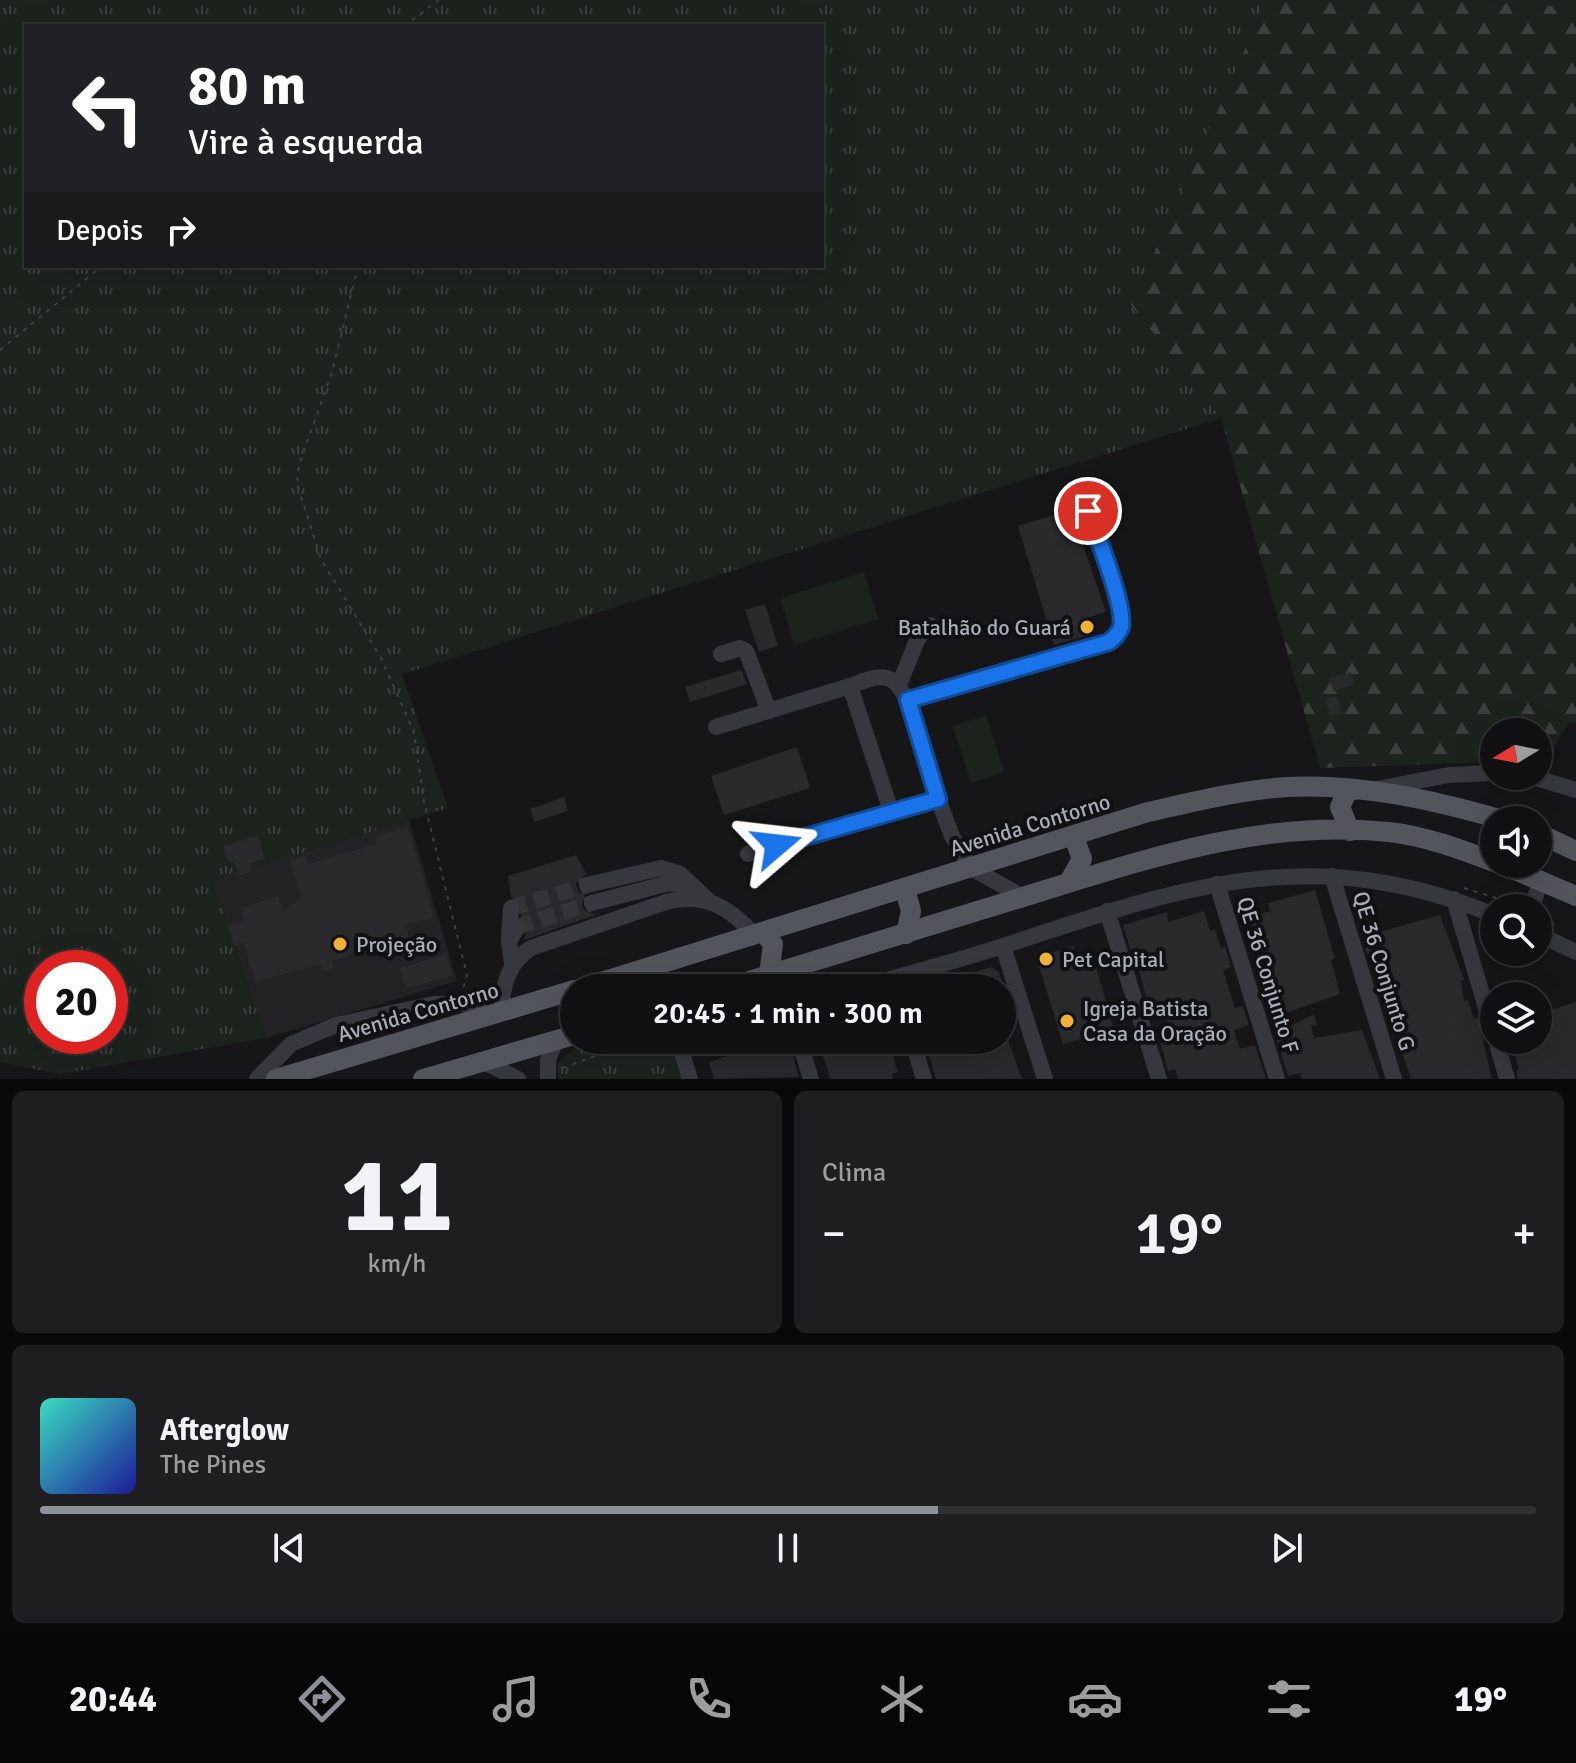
<!DOCTYPE html>
<html lang="pt">
<meta charset="utf-8">
<style>
body{margin:0;font-family:Signika,sans-serif;background:#1e1e20;color:#f1f3f6;height:100vh;display:flex;flex-direction:column;font-size:30px;white-space:nowrap}
*{box-sizing:border-box;margin:0}
p{font-size:26px;color:#9c9d9f}
.icon{flex:none;width:44px;height:44px;fill:none;stroke:currentColor;stroke-width:2;stroke-linecap:round;stroke-linejoin:round}
.map{position:relative;height:1079px;overflow:hidden}
.panel{display:flex;flex-direction:column;gap:12px;padding:12px;background:#09090a;flex:1}
.panel>*{flex:none}
.top-card{position:absolute;left:24px;top:24px;width:800px;height:244px;border-radius:0px;box-shadow:0 8px 32px #0002,0 0 0 2px #303032;background:#202124;color:#fff;overflow:hidden}
.needle{width:52px;rotate:260deg}
.controls{position:absolute;left:1480px;top:718px;display:grid;gap:16px}
.controls a{display:grid;place-items:center;width:72px;height:72px;border-radius:50%;background:#101012;box-shadow:0 8px 32px #0002,0 0 0 2px #303032;font-size:40px}
.speed{position:absolute;left:24px;top:950px;display:flex;gap:16px;font-size:40px;font-weight:700;text-align:center}
.speed>*{display:grid;place-content:center;width:104px;height:104px;border-radius:50%;background:#101012;box-shadow:0 8px 32px #0002,0 0 0 2px #303032;line-height:1}
.speed .limit{border:12px solid #d22;background:#fff;color:#111}
.pin{position:absolute;display:grid;place-items:center;width:68px;height:68px;color:#fff;margin:-34px;border:4px solid #fff;border-radius:50%;box-shadow:0 2px 8px #0007}
.me{position:absolute;width:88px;margin:-44px;rotate:73deg;stroke-linejoin:round;filter:drop-shadow(0 0 6px #0008)}
.turn{display:flex;align-items:center;gap:28px;height:168px;padding:0 32px;font-size:36px}
.turn .icon{width:104px;height:104px;stroke-width:2.5}
.turn b{display:block;font-size:56px;line-height:68px}
.then{display:flex;align-items:center;height:76px;padding:0 32px;background:#0003;gap:16px;font-size:30px}
.big{font-size:60px;font-weight:600;line-height:1.1}
.panel .tile{flex:1;display:flex;flex-direction:column;justify-content:center;gap:12px;min-width:0;padding:0 28px;border-radius:12px;background:#1e1e20}
.panel .dial{align-items:center;gap:0}
.dial b{font-size:104px;line-height:1}
.song{display:flex;align-items:center;gap:24px}
.cover{width:96px;height:96px;border-radius:12px;background:linear-gradient(135deg,hsl(170 70% 55%),hsl(240 70% 35%))}
.played{height:8px;border-radius:4px;background:linear-gradient(90deg,#8c9099 60%,#303032 60%)}
.keys{display:flex;justify-content:space-around;direction:ltr}
.heat{display:flex;justify-content:space-between;align-items:center;font-size:44px;direction:ltr}
.panel .tiles{flex:1;display:grid;gap:12px;grid-template-columns:1fr 1fr}
.tile:last-child{grid-column:span 2}
.trip{position:absolute;left:560px;top:974px;width:456px;height:80px;border-radius:40px;background:#101012;box-shadow:0 8px 32px #0002,0 0 0 2px #303032;font-weight:600;line-height:80px;text-align:center}
.tab-bar{display:flex;height:128px;justify-content:space-around;align-items:center;background:#060607;color:#9c9d9f}
.tab-bar .icon{width:56px;height:56px}
.tab-bar .on{color:#8c9099}
.tab-bar b{font-size:36px;color:#f1f3f6}
.map>svg:first-child{display:block}
.built{fill:#222225}
.grass{fill:url(#grass-tufts);fill-rule:evenodd}
.forest{fill:url(#forest-firs)}
.pitch{fill:#1c231d}
.building{fill:#29292c}
.lines{fill:none;stroke-linecap:round;stroke-linejoin:round}
.minor-tunnel{stroke:#333438;stroke-width:16;stroke-dasharray:16 8;stroke-linecap:butt}
.path{stroke:#3d3f44;stroke-width:2;stroke-dasharray:4 6;stroke-linecap:butt}
.minor{stroke:#37383d;stroke-width:16}
.major{stroke:#53555c;stroke-width:20}
.route-casing{stroke:#114b97;stroke-width:20}
.route{stroke:#1a73e8;stroke-width:14}
.poi-dot{fill:#f2b134;stroke:#111113;stroke-width:3}
.labels{text-anchor:middle;dominant-baseline:central;stroke-width:8;stroke-linejoin:round;paint-order:stroke}
.poi-label{font-size:22px;fill:#a8adb8;stroke:#111113;text-anchor:start}
.street-label{font-size:22px;fill:#a8adb8;stroke:#111113}
</style>
<div class="map">
<svg width="1576" height="1079" viewBox="0 0 1576 1079">
<defs>
<pattern id="grass-tufts" width="24" height="20" patternUnits="userSpaceOnUse" patternTransform="scale(2)"><rect width="24" height="20" fill="#1c231d"/><path d="M3 7l-1-3M5 7V3M7 7l1-3M15 17l-1-3M17 17v-4M19 17l1-3" fill="none" stroke="#3a403c"/></pattern>
<pattern id="forest-firs" width="22" height="20" patternUnits="userSpaceOnUse" patternTransform="scale(2)"><rect width="22" height="20" fill="#1c231d"/><path d="M5 1l3.5 6h-7zM16 11l3.5 6h-7z" fill="#3a403c"/></pattern>
</defs>
<rect width="100%" height="100%" fill="#161618"/>
<!-- built -->
<path class="built" d="M409,820L457,981L266,1038L212,880Z"/>
<!-- grass -->
<path class="grass" d="M0,0H1267L1131,305L1221,418L402,674L448,808L213,880L266,1038L60,1074L0,1062ZM26,26H822V266H26ZM42,968H110V1036H42Z
M1472,0H1576V8Z
M606,1040H670L682,1079H559L557,1064L572,1051Z"/>
<!-- forest -->
<path class="forest" d="M1267,0H1472L1576,8V724L1570,722L1553,748L1538,742V732H1494V762L1320,768L1221,418L1131,305Z"/>
<!-- pitch -->
<path class="pitch" d="M864,572L878,619L794,645L780,598Z
M986,715L1004,772L971,783L953,726Z"/>
<!-- building -->
<path class="building" d="M1071,510L1106,612L1083,619L1088,635L1054,645L1018,526Z
M765,604L778,646L759,652L745,610Z
M741,670L747,684L690,702L685,687Z
M1351,672L1354,684L1333,691L1330,678Z
M1337,696L1342,713L1330,716L1325,699Z
M797,747L810,788L724,815L711,776Z
M564,797L568,811L534,822L530,809Z
M408,827L434,917L406,925L409,937L332,961L334,968L322,971L320,964L255,982L244,943L234,946L228,926L245,920L241,908L278,896L283,912L302,898L290,860L306,856L308,864L377,844L375,837Z
M258,835L265,859L250,864L251,872L239,876L233,861L229,863L223,847Z
M576,855L586,874L576,883L578,892L584,896L582,906L588,913L598,914L524,940L528,926L521,917L520,902L511,897L508,876Z
M1315,890L1331,945L1335,958L1331,960L1340,994L1277,1016L1258,967L1261,966L1251,917L1270,911L1268,903Z
M1204,911L1210,931L1215,929L1221,949L1225,947L1231,967L1223,970L1235,1008L1243,1006L1249,1025L1234,1030L1240,1049L1255,1045L1266,1079H1178L1175,1069L1168,1071L1158,1032L1170,1029L1164,1009L1150,1013L1134,951L1132,954L1123,925L1167,912L1168,922Z
M1440,915L1464,980L1461,981L1464,1001L1468,1000L1474,1019L1478,1018L1492,1079H1411L1396,1034L1392,1035L1389,1025L1399,1021L1393,1002L1385,1004L1365,947L1380,943L1376,933Z
M1074,946L1076,955L1089,952L1093,967L1096,966L1114,1030L1063,1044L1039,966L1043,965L1041,956Z
M446,954L452,975L406,989L400,968Z
M991,967L999,972L1004,988H956L953,978Z
M1576,1002V1079H1518L1516,1070L1519,1069L1510,1040H1538V1014Z
M1314,1014L1317,1025L1311,1026L1314,1038L1362,1030L1380,1079H1302L1300,1073L1288,1076L1275,1034Z
M759,1040H788L799,1077L714,1079L709,1062L745,1051L741,1046Z
M827,1040H896L901,1055L893,1057L898,1072L892,1074L893,1079H830L823,1055L831,1053Z
M924,1040H1008L1022,1079H936Z"/>
<g class="lines">
<!-- minor-tunnel -->
<path class="minor-tunnel" d="M511,908L587,885
M517,927L592,903"/>
<!-- path -->
<path class="path" d="M404,26L439,0
M419,26L420,15
M358,266L332,372L299,465L297,484L321,559L381,658L414,732L424,802L467,975L463,989
M0,350L102,266
M1464,888L1519,905
M1542,917L1554,924
M822,988L847,980
M563,1068L637,1040"/>
<!-- minor -->
<path class="minor" d="M721,654L740,648L746,651L769,711
M899,685L918,638L930,625
M908,700L1109,642C1114,638 1119,634 1121,627C1126,608 1096,533 1088,511
M716,727L850,686
M1530,776L1576,790
M1377,789L1449,775L1494,773
M891,811L850,686C862,682 875,675 887,678C912,684 931,774 938,799
M748,854L938,799L952,836L971,868L1023,897
M1332,876L1394,1079
M1217,884L1277,1079
M587,885L661,868L680,874L692,885
M1454,899L1494,1035
M592,903L669,883L693,886L708,900
M1532,908L1541,879
M1107,911L1159,1079
M1538,934L1576,952
M509,938L511,908
M1003,946L1045,1079
M512,964L509,942L517,927
M860,988C908,973 958,961 1006,945C1183,887 1310,840 1494,915
M502,1012C501,987 509,962 531,948L669,901C706,893 731,908 755,936
M678,1040L690,1079
M799,1040L811,1079
M912,1040L924,1079
M1496,1040L1507,1079
M484,1062L518,1079
M257,1079L291,1044L336,1025L434,1004H465L491,1016
M548,1079V1060L556,1040"/>
<!-- major -->
<path class="major" d="M1350,831L1340,807L1347,792L1353,790
M1538,833L1576,851
M1501,864L1576,896
M1069,882L1082,859L1074,837
M905,889L911,911L906,934
M764,933L773,944L769,975
M582,988L1148,812C1193,802 1240,790 1287,787C1359,783 1434,800 1503,820
M726,988C821,959 916,930 1010,901C1135,863 1257,818 1389,832C1425,836 1460,849 1494,862
M276,1079L574,990
M423,1079L574,1035"/>
</g>
<g class="lines">
<!-- route casing -->
<g class="route-casing">
<path id="route" d="M777,845L938,799L908,700L1109,642C1114,638 1119,634 1121,627C1126,608 1096,533 1088,511"/>
</g>
<!-- route -->
<use href="#route" class="route"/>
</g>
<!-- markers -->
<g class="poi-dot">
<circle cx="1087" cy="627" r="8"/>
<circle cx="340" cy="944" r="8"/>
<circle cx="1046" cy="959" r="8"/>
<circle cx="1067" cy="1021" r="8"/>
</g>
<g class="labels">
<!-- poi labels -->
<g class="poi-label">
<text x="1071" y="627" text-anchor="end">Batalhão do Guará</text>
<text x="356" y="944">Projeção</text>
<text x="1062" y="959">Pet Capital</text>
<text x="1083" y="1008">Igreja Batista<tspan x="1083" dy="25">Casa da Oração</tspan></text>
</g>
<!-- street labels -->
<g class="street-label">
<text transform="translate(1030 825) rotate(-17)">Avenida Contorno</text>
<text transform="translate(1384 971) rotate(73)">QE 36 Conjunto G</text>
<text transform="translate(1268 975) rotate(73)">QE 36 Conjunto F</text>
<text transform="translate(418 1012) rotate(-16)">Avenida Contorno</text>
</g>
</g>
</svg>
<div class="controls">
<a><svg class="needle" viewBox="-14 -14 28 28"><path d="M0-13l5 13h-10z" fill="#e53935"/><path d="M0 13l5-13h-10z" fill="#9c9d9f"/></svg></a>
<a><svg class="icon" aria-label="sound" viewBox="0 0 24 24"><path d="M4 9h4l5-4v14l-5-4H4zM17 9q2 3 0 6"/></svg></a>
<a><svg class="icon" aria-label="search" viewBox="0 0 24 24"><circle cx="10" cy="10" r="6"/><path d="M15 15l6 6"/></svg></a>
<a><svg class="icon" aria-label="layers" viewBox="0 0 24 24"><path d="M12 4l9 5-9 5-9-5zM3 14l9 5 9-5"/></svg></a>
</div>
<div class="speed"><div class="limit">20</div></div>
<div class="pin" style="left:1088px;top:511px;background:#d93025"><svg class="icon" aria-label="arrive" viewBox="0 0 24 24"><path d="M6 21V4h12l-3 4 3 4H6"/></svg></div>
<svg class="me" style="left:777px;top:845px" viewBox="-20 -20 40 40"><path d="M0-17L14 15 0 8-14 15z" fill="#1a73e8" stroke="#fff" stroke-width="4"/></svg>
<div class="trip">20:45 · 1 min · 300 m</div>
<div class="top-card">
<div class="turn"><svg class="icon" aria-label="left" viewBox="0 0 24 24"><path d="M17 20v-9H6M10 6l-5 5 5 5"/></svg><div><b>80 m</b>Vire à esquerda</div></div>
<div class="then">Depois<svg class="icon" aria-label="right" viewBox="0 0 24 24"><path d="M7 20v-9h11M14 6l5 5-5 5"/></svg></div>
</div>
</div>
<section class="panel">
<div class="tiles">
<div class="tile dial"><b>11</b><p>km/h</p></div>
<div class="tile"><p>Clima</p>
<div class="heat"><a>−</a><b class="big">19°</b><a>+</a></div>
</div>
<div class="tile">
<div class="song"><i class="cover"></i><div><b>Afterglow</b><p>The Pines</p></div></div>
<div class="played"></div>
<div class="keys"><svg class="icon" aria-label="previous" viewBox="0 0 24 24"><path d="M18 5L8 12l10 7zM5 5v14"/></svg><svg class="icon" aria-label="pause" viewBox="0 0 24 24"><path d="M8 5v14M16 5v14"/></svg><svg class="icon" aria-label="next" viewBox="0 0 24 24"><path d="M6 5l10 7-10 7zM19 5v14"/></svg></div>
</div>
</div>
</section>
<nav class="tab-bar">
<b>20:44</b>
<svg class="icon on" aria-label="directions" viewBox="0 0 24 24"><path d="M12 3l9 9-9 9-9-9zM9 14v-3h6M13 9l2 2-2 2"/></svg>
<svg class="icon" aria-label="music" viewBox="0 0 24 24"><path d="M9 18V5l10-2v13"/><circle cx="6" cy="18" r="3"/><circle cx="16" cy="16" r="3"/></svg>
<svg class="icon" aria-label="phone" viewBox="0 0 24 24"><path d="M5 4h4l2 5-3 2q2 4 5 5l2-3 5 2v4C11 20 4 13 5 4z"/></svg>
<svg class="icon" aria-label="climate" viewBox="0 0 24 24"><path d="M12 3v18M4 7l16 10M4 17L20 7"/></svg>
<svg class="icon" aria-label="car" viewBox="0 0 24 24"><path d="M5 17H2v-5l4-1 3-4h7l3 4 3 1v5h-3M9 17h6M6 11h13"/><circle cx="7" cy="17" r="2"/><circle cx="17" cy="17" r="2"/></svg>
<svg class="icon" aria-label="filters" viewBox="0 0 24 24"><path d="M4 7h16M4 17h16"/><circle cx="9" cy="7" r="2"/><circle cx="15" cy="17" r="2"/></svg>
<b>19°</b>
</nav>
